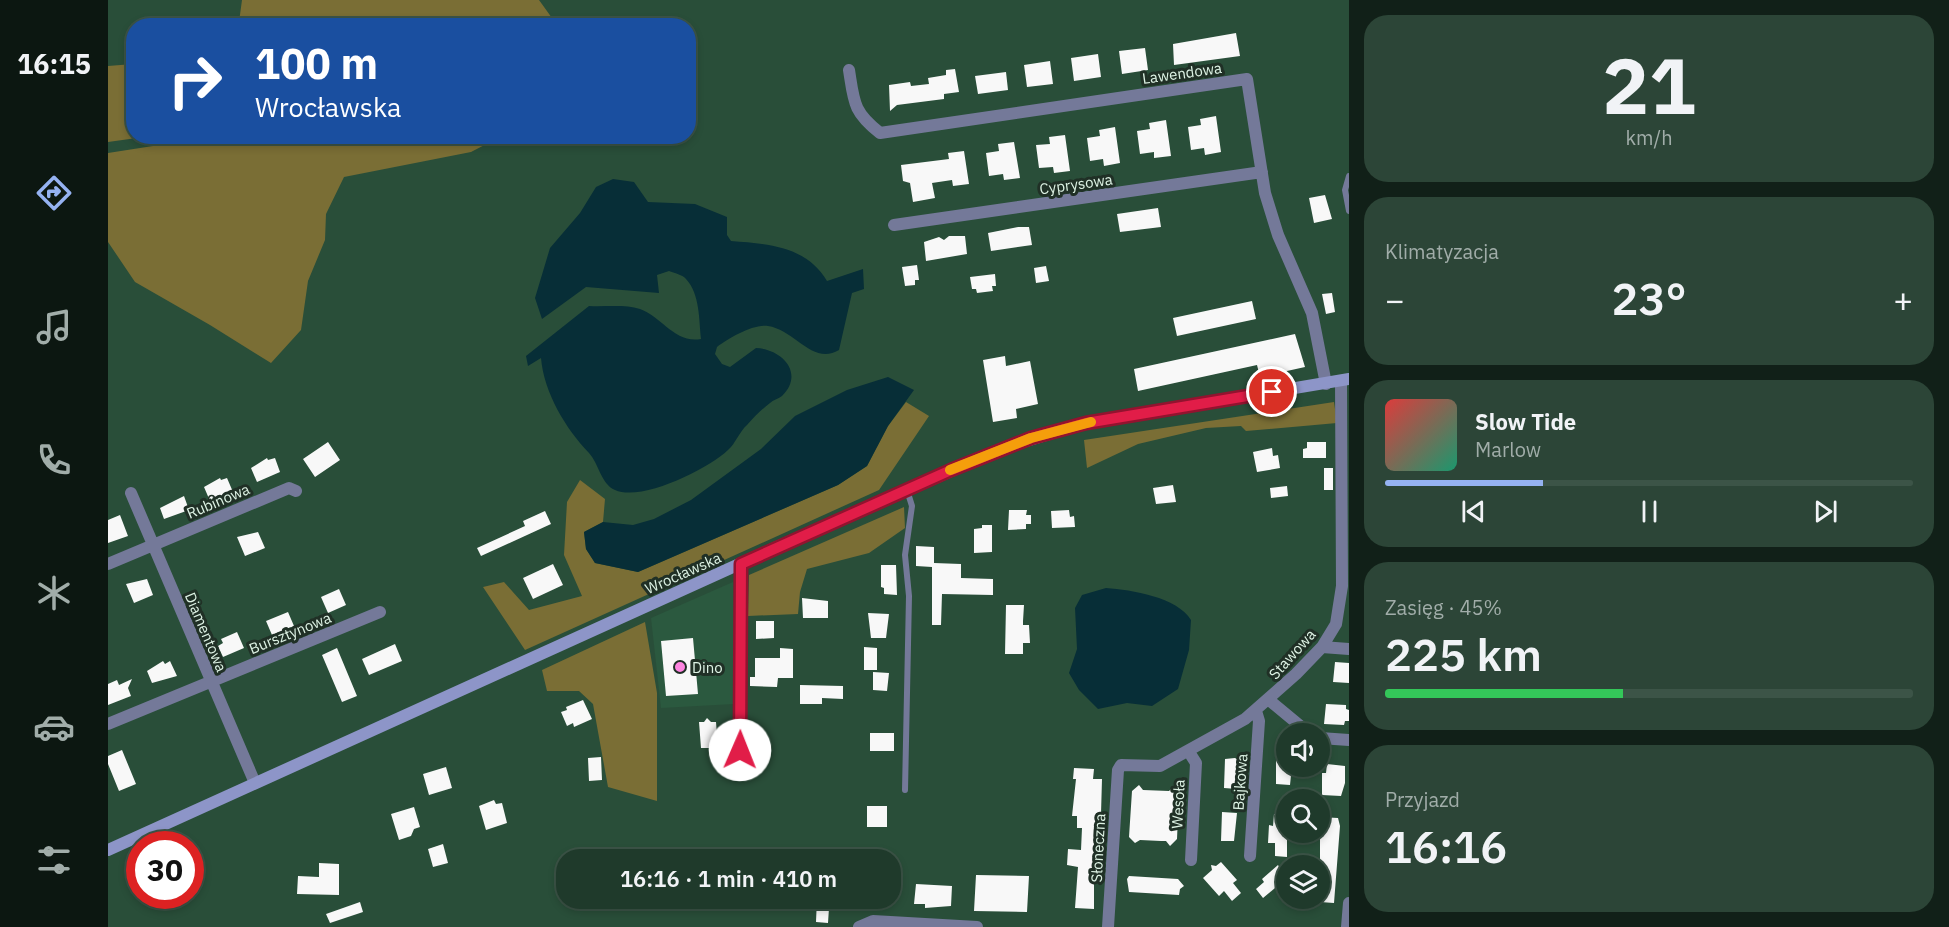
<!DOCTYPE html>
<html lang="pl">
<meta charset="utf-8">
<style>
body{margin:0;font-family:"IBM Plex Sans",sans-serif;background:#2c4537;color:#f1f3f6;height:100vh;display:flex;flex-direction:column;font-size:22px;white-space:nowrap}
*{box-sizing:border-box;margin:0}
p{font-size:20px;color:#a1ada9}
.icon{flex:none;width:33px;height:33px;fill:none;stroke:currentColor;stroke-width:2;stroke-linecap:round;stroke-linejoin:round}
.map{position:relative;flex:1;overflow:hidden}
.panel{display:flex;flex-direction:column;gap:15px;padding:15px;background:#112018;width:600px}
.panel>*{flex:none}
.banner{position:absolute;left:18px;top:18px;width:570px;height:126px;border-radius:24px;box-shadow:0 3px 9px #0003,0 0 0 2px #3c5447;background:#1a4fa0;color:#fff;overflow:hidden}
.buttons{position:absolute;left:1168px;top:723px;display:grid;gap:12px}
.buttons a{display:grid;place-items:center;width:54px;height:54px;border-radius:50%;background:#1f3a2b;box-shadow:0 3px 9px #0003,0 0 0 2px #3c5447;font-size:30px}
.speed{position:absolute;left:18px;top:831px;display:flex;gap:12px;font-size:30px;font-weight:700;text-align:center}
.speed>*{display:grid;place-content:center;width:78px;height:78px;border-radius:50%;background:#1f3a2b;box-shadow:0 3px 9px #0003,0 0 0 2px #3c5447;line-height:1}
.speed .limit{border:9px solid #d22;background:#fff;color:#111}
.pin{position:absolute;display:grid;place-items:center;width:51px;height:51px;color:#fff;margin:-26px;border:3px solid #fff;border-radius:50%;box-shadow:0 2px 6px #0007}
.me{position:absolute;width:66px;margin:-33px;rotate:1deg;stroke-linejoin:round;filter:drop-shadow(0 0 4px #0008)}
.turn{display:flex;align-items:center;gap:21px;height:126px;padding:0 30px;font-size:27px}
.turn .icon{width:78px;height:78px;stroke-width:2.5}
.turn b{display:block;font-size:42px;line-height:51px}
.big{font-size:45px;font-weight:600;line-height:1.1}
.panel .widget{flex:1;display:flex;flex-direction:column;justify-content:center;gap:9px;min-width:0;padding:0 21px;border-radius:24px;background:#2c4537}
.panel .dial{align-items:center;gap:0}
.dial b{font-size:78px;line-height:1}
.song{display:flex;align-items:center;gap:18px}
.cover{width:72px;height:72px;border-radius:9px;background:linear-gradient(135deg,hsl(0 70% 55%),hsl(160 70% 35%))}
.played{height:6px;border-radius:3px;background:linear-gradient(90deg,#95b2f1 30%,#3c5447 30%)}
.keys{display:flex;justify-content:space-around;direction:ltr}
.heat{display:flex;justify-content:space-between;align-items:center;font-size:33px;direction:ltr}
.charge{height:9px;border-radius:4px;background:linear-gradient(90deg,#34c759 45%,#3c5447 0)}
.trip{position:absolute;left:448px;top:849px;width:345px;height:60px;border-radius:24px;background:#1f3a2b;box-shadow:0 3px 9px #0003,0 0 0 2px #3c5447;font-weight:600;line-height:60px;text-align:center}
main{display:flex;flex:1;min-height:0}
.menu{display:flex;flex-direction:column;width:108px;justify-content:space-around;align-items:center;background:#0c1711;color:#a1ada9}
.menu .icon{width:42px;height:42px}
.menu .selected{color:#95b2f1}
.menu b{font-size:27px;color:#f1f3f6}
.map>svg:first-child{display:block}
.built{fill:#2b593f}
.green{fill:#7a6e35}
.water{fill:#072e37}
.building{fill:#f8f8f8}
.lines{fill:none;stroke-linecap:round;stroke-linejoin:round}
.lane{stroke:#747999;stroke-width:6}
.street{stroke:#747999;stroke-width:12}
.secondary{stroke:#8d95c8;stroke-width:12}
.route-casing{stroke:#92132f;stroke-width:15}
.route{stroke:#e11d48;stroke-width:10}
.slow{stroke:#f59e0b;stroke-width:10}
.poi-dot{fill:#fe85e0;stroke:#203026;stroke-width:2}
.labels{text-anchor:middle;dominant-baseline:central;stroke-width:6;stroke-linejoin:round;paint-order:stroke}
.street-label{font-size:15px;fill:#def3e5;stroke:#203026}
.poi-label{font-size:15px;fill:#def3e5;stroke:#203026;text-anchor:start}
</style>
<main>
<nav class="menu">
<b>16:15</b>
<svg class="icon selected" aria-label="directions" viewBox="0 0 24 24"><path d="M12 3l9 9-9 9-9-9zM9 14v-3h6M13 9l2 2-2 2"/></svg>
<svg class="icon" aria-label="music" viewBox="0 0 24 24"><path d="M9 18V5l10-2v13"/><circle cx="6" cy="18" r="3"/><circle cx="16" cy="16" r="3"/></svg>
<svg class="icon" aria-label="phone" viewBox="0 0 24 24"><path d="M5 4h4l2 5-3 2q2 4 5 5l2-3 5 2v4C11 20 4 13 5 4z"/></svg>
<svg class="icon" aria-label="climate" viewBox="0 0 24 24"><path d="M12 3v18M4 7l16 10M4 17L20 7"/></svg>
<svg class="icon" aria-label="car" viewBox="0 0 24 24"><path d="M5 17H2v-5l4-1 3-4h7l3 4 3 1v5h-3M9 17h6M6 11h13"/><circle cx="7" cy="17" r="2"/><circle cx="17" cy="17" r="2"/></svg>
<svg class="icon" aria-label="filters" viewBox="0 0 24 24"><path d="M4 7h16M4 17h16"/><circle cx="9" cy="7" r="2"/><circle cx="15" cy="17" r="2"/></svg>
</nav>
<div class="map">
<svg width="1241" height="927" viewBox="0 0 1241 927">
<rect width="100%" height="100%" fill="#294e39"/>
<!-- built -->
<path class="built" d="M625,582L626,704L553,708L543,618Z"/>
<!-- green -->
<path class="green" d="M134,0H431L449,25H128L131,22Z
M25,64L26,136L36,137L0,142V66Z
M109,136H392V137L363,152L236,177L218,214L217,240L200,281L193,330L163,363L102,325L27,282L0,242V153Z
M798,402L821,416L771,490L417,650L375,587L396,582L421,610L474,596L456,555L459,502L472,480L497,499L495,522L476,532L478,549L487,563L530,572L730,485L759,466L780,426Z
M1226,402L1229,423L1138,431L1133,426L1098,428L1030,444L979,468L976,440Z
M796,507L797,528L761,553L699,569L692,592L690,614L640,616L641,575Z
M537,622L549,693V801L500,787L485,704L471,691H439L434,670Z"/>
<!-- water -->
<path class="water" d="M505,179L526,182L540,202L587,204L619,217V235L623,241C661,244 698,246 719,281L755,269L756,289L744,293L731,350C705,366 687,330 660,326C645,324 621,338 609,347L607,354L614,364L622,367L648,348C674,349 697,373 674,396C670,399 665,400 662,403C654,409 646,417 639,425C631,432 628,443 620,450C600,469 534,502 507,490C493,484 491,464 481,453C458,429 436,393 433,358L420,366L418,356L481,306C497,307 517,304 532,309C553,316 567,344 593,339C591,320 592,294 578,279C575,275 566,273 561,271L549,275L551,293L478,287L434,319L427,298L442,248L472,213L488,187Z
M780,377L806,390L780,426L759,466L730,485L530,572L487,563L478,549L476,532L495,522L525,525L546,519L583,500L653,449L687,416L739,390Z
M998,588C1024,590 1069,597 1083,620L1081,650L1070,689L1044,706L1019,703L990,709L971,690L961,673L969,649L967,608L974,595Z"/>
<!-- building -->
<path class="building" d="M1128,33L1132,56L1066,65L1065,44Z
M1037,48L1040,70L1014,74L1011,51Z
M990,54L993,77L966,81L963,58Z
M942,61L945,84L919,87L916,65Z
M847,69L851,92L836,94V99L789,105L782,111L781,85L802,82L803,86L821,84L820,78L838,75V70Z
M898,72L900,90L870,94L867,76Z
M1108,116L1113,152L1097,155L1096,148L1083,150L1080,127L1093,125L1092,119Z
M1058,120L1063,156L1046,158V152L1032,154L1029,131L1042,129L1041,123Z
M1007,127L1012,163L996,166L995,159L982,161L979,138L992,136L991,130Z
M957,135L962,171L946,173L945,167L931,168L928,145L942,144L941,137Z
M906,142L912,178L896,180L895,174L881,176L878,153L891,151L890,144Z
M856,151L861,184L845,186L844,180L824,183L827,198L805,202L802,183L795,181L793,165L841,159L840,153Z
M1217,195L1224,219L1206,223L1201,198Z
M1050,208L1053,227L1012,232L1009,214Z
M910,227H921L924,245L883,251L880,233Z
M841,236H857L859,254L818,261L816,242L831,237L836,240Z
M809,265L811,280H807V285L797,286L794,267Z
M938,266L941,281L928,283L926,268Z
M887,274L888,286H884L885,291L869,293L868,289H864L862,277Z
M1224,293L1227,312L1218,314L1214,294Z
M1144,301L1148,319L1069,336L1065,318Z
M1187,334L1197,367L1152,377L1149,365L1030,391L1026,369Z
M897,356L898,366L922,361L930,404L908,409L909,418L885,422L875,360Z
M220,442L232,460L207,477L195,459Z
M1199,442H1218V458H1195V449L1199,448Z
M1164,448L1165,456L1170,455L1172,468L1149,472L1145,452Z
M159,458L160,460L167,458L172,472L149,482L143,468Z
M1216,468H1225V490H1216Z
M112,478L113,480L119,478L125,492L102,501L96,487Z
M1065,485L1068,502L1048,504L1045,488Z
M1179,486L1180,496L1163,498L1162,488Z
M76,496L81,510L56,519L52,508Z
M901,510H919L918,515H923V524H918V529L900,530Z
M961,510L962,517L966,516L967,527L944,528L943,511Z
M437,511L443,524L373,556L369,548L417,526L415,521Z
M12,515L20,536L0,543V520Z
M874,525H884V552L866,553V529L874,528Z
M150,532L157,548L137,556L129,537Z
M808,546L826,547V563L853,564V578L885,579V595L834,594L833,625H824V567L808,566Z
M445,564L455,585L425,599L415,578Z
M773,565H788L789,595L776,594V588L773,587Z
M39,579L45,595L26,603L18,584Z
M231,589L238,605L220,613L213,597Z
M694,598L720,601V618H695Z
M898,605H916L915,621V625H921L922,643H915V654H897Z
M180,612L186,626L164,635L158,621Z
M760,613L781,614L778,638H763Z
M648,621H666V638L648,639Z
M129,632L136,648L115,657L110,646L115,643L113,639Z
M585,638L590,694L558,696L553,641Z
M287,644L294,661L261,675L254,659Z
M756,647L769,648V670H756Z
M229,648L249,696L234,702L214,655Z
M672,648L685,649V678H670L669,687L642,686V677H647V658H672Z
M55,661L57,664L62,661L69,676L44,683L39,671Z
M1227,662L1241,663V683L1225,682Z
M765,672L781,673L779,691L765,690Z
M24,679L20,688L23,696L0,705V684L9,680L11,685Z
M692,685L735,686V699L714,698V704H692Z
M475,700L484,719L466,727L465,723L459,726L453,712L459,710L458,707Z
M1218,704L1238,705V709L1241,710V721H1237L1236,725L1216,724Z
M599,718L603,722H608L610,748H593L591,722H596Z
M762,733H786V751H762Z
M14,750L28,784L11,791L0,764V756Z
M493,757L494,780L481,781L480,758Z
M1127,758L1132,761L1129,789L1116,788L1117,759Z
M1168,758H1179V766H1184L1182,785L1168,784Z
M1219,764L1237,766V783L1233,796L1214,795V773H1218Z
M338,767L344,788L321,795L315,774Z
M966,768L986,769L985,779H994L993,814L988,813L986,845V909L967,908L970,867L959,865L960,849L973,850L974,828H969V816H964L968,779H965Z
M1031,785L1035,790L1061,791L1065,787L1071,792L1069,839L1062,846L1058,841H1053L1032,840L1027,843L1021,837L1024,791Z
M386,800L388,804L394,803L399,823L378,830L371,806Z
M759,806H779V827H759Z
M306,807L312,827L306,829L303,836L291,840L283,814Z
M1179,808V857L1167,856V843H1160L1161,825L1165,826L1166,814H1171Z
M1114,812L1129,813L1126,841H1113Z
M1212,817L1230,818L1232,826L1226,903L1212,902Z
M335,844L340,863L325,867L320,849Z
M1113,862L1129,880L1125,883L1133,893L1124,901L1116,891L1111,896L1095,878L1104,870L1103,865L1108,866Z
M211,863L231,864V895L189,894L190,876L211,877Z
M1170,865L1179,881L1175,889L1167,888L1155,898L1148,889L1156,882L1154,879Z
M868,875L921,876L919,912L866,911Z
M1021,876L1070,879L1076,886L1072,889L1071,895L1021,892L1019,879Z
M808,884L844,886L843,906L817,908V904H806Z
M709,898H733L732,908H721L720,923L708,922Z
M252,902L255,912L222,923L218,914Z"/>
<g class="lines">
<!-- lane -->
<path class="lane" d="M1241,176L1237,190L1241,211
M797,790L801,596L797,555L804,506L799,490"/>
<!-- street -->
<path class="street" d="M741,70C746,102 745,112 772,133L1139,79L1157,193L1170,235L1204,313L1218,384
M786,225L1154,172
M23,493L147,783
M0,564L181,488L188,491
M1214,647L1241,649
M1161,700L1202,734
M0,724L272,612
M1212,738L1241,740
M632,749V564
M1081,752L1088,763L1083,860
M1142,856L1151,721L1148,711
M751,927L765,921L869,927
M1000,927L1010,770L1013,765L1052,766L1137,719L1188,674L1214,647L1228,624L1234,586L1233,381
M1239,927L1241,903"/>
<!-- secondary -->
<path class="secondary" d="M0,850L669,547L898,447L978,423L1241,379"/>
</g>
<g class="lines">
<!-- route casing -->
<g class="route-casing">
<path id="route" d="M632,750L633,564L843,470L923,438L978,423L1164,392"/>
</g>
<!-- route -->
<use href="#route" class="route"/>
<!-- slow -->
<path class="slow" d="M842,470L923,438L983,422"/>
</g>
<!-- markers -->
<circle class="poi-dot" cx="572" cy="667" r="6"/>
<g class="labels">
<!-- street labels -->
<g class="street-label">
<text transform="translate(1074 73) rotate(-8)">Lawendowa</text>
<text transform="translate(968 184) rotate(-8)">Cyprysowa</text>
<text transform="translate(110 501) rotate(-23)">Rubinowa</text>
<text transform="translate(575 573) rotate(-24)">Wrocławska</text>
<text transform="translate(98 632) rotate(67)">Diamentowa</text>
<text transform="translate(182 633) rotate(-22)">Bursztynowa</text>
<text transform="translate(1184 654) rotate(-48)">Stawowa</text>
<text transform="translate(1132 782) rotate(-86)">Bajkowa</text>
<text transform="translate(1070 804) rotate(-87)">Wesoła</text>
<text transform="translate(990 848) rotate(-87)">Słoneczna</text>
</g>
<!-- poi labels -->
<g class="poi-label">
<text x="584" y="667">Dino</text>
</g>
</g>
</svg>
<div class="buttons">
<a><svg class="icon" aria-label="sound" viewBox="0 0 24 24"><path d="M4 9h4l5-4v14l-5-4H4zM17 9q2 3 0 6"/></svg></a>
<a><svg class="icon" aria-label="search" viewBox="0 0 24 24"><circle cx="10" cy="10" r="6"/><path d="M15 15l6 6"/></svg></a>
<a><svg class="icon" aria-label="layers" viewBox="0 0 24 24"><path d="M12 4l9 5-9 5-9-5zM3 14l9 5 9-5"/></svg></a>
</div>
<div class="speed"><div class="limit">30</div></div>
<div class="pin" style="left:1164px;top:392px;background:#d93025"><svg class="icon" aria-label="arrive" viewBox="0 0 24 24"><path d="M6 21V4h12l-3 4 3 4H6"/></svg></div>
<svg class="me" style="left:632px;top:750px" viewBox="-20 -20 40 40"><circle r="19" fill="#fff"/><path d="M0-13L10 11 0 6-10 11z" fill="#e11d48"/></svg>
<div class="trip">16:16 · 1 min · 410 m</div>
<div class="banner">
<div class="turn"><svg class="icon" aria-label="right" viewBox="0 0 24 24"><path d="M7 20v-9h11M14 6l5 5-5 5"/></svg><div><b>100 m</b>Wrocławska</div></div>
</div>
</div>
<section class="panel">
<div class="widget dial"><b>21</b><p>km/h</p></div>
<div class="widget"><p>Klimatyzacja</p>
<div class="heat"><a>−</a><b class="big">23°</b><a>+</a></div>
</div>
<div class="widget">
<div class="song"><i class="cover"></i><div><b>Slow Tide</b><p>Marlow</p></div></div>
<div class="played"></div>
<div class="keys"><svg class="icon" aria-label="previous" viewBox="0 0 24 24"><path d="M18 5L8 12l10 7zM5 5v14"/></svg><svg class="icon" aria-label="pause" viewBox="0 0 24 24"><path d="M8 5v14M16 5v14"/></svg><svg class="icon" aria-label="next" viewBox="0 0 24 24"><path d="M6 5l10 7-10 7zM19 5v14"/></svg></div>
</div>
<div class="widget"><p>Zasięg · 45%</p><b class="big">225 km</b><div class="charge"></div></div>
<div class="widget"><p>Przyjazd</p><b class="big">16:16</b></div>
</section>
</main>
